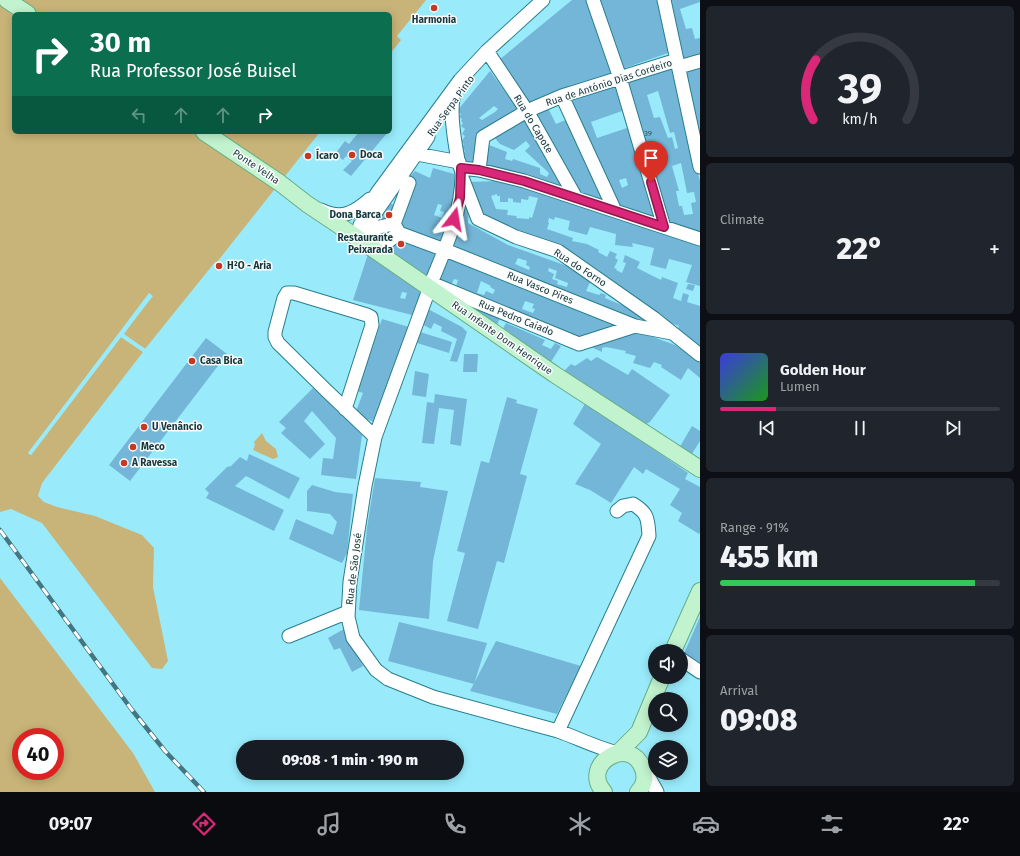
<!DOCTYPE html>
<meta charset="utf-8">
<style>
body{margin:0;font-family:"Fira Sans",sans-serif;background:#20242c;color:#f1f3f6;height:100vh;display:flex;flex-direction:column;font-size:15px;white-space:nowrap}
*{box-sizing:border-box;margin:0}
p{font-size:13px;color:#9ea1a6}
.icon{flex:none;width:22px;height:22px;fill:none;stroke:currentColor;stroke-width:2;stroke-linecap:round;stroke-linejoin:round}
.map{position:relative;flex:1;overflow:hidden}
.side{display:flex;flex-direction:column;gap:6px;padding:6px;background:#0d0f14;width:320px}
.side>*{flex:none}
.guide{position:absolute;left:12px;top:12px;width:380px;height:122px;border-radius:6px;box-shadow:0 2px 10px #0003;background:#0b6e4f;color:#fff;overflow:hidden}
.tools{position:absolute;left:648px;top:644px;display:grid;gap:8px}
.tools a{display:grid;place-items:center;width:40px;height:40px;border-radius:50%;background:#171b24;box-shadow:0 2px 10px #0003;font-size:20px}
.speed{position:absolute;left:12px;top:728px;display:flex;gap:8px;font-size:20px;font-weight:700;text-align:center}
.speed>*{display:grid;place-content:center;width:52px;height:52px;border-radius:50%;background:#171b24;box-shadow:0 2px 10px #0003;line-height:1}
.speed .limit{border:6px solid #d22;background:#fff;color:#111}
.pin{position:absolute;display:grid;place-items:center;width:34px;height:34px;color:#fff;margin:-41px -17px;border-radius:50% 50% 50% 0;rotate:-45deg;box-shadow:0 0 4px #0007}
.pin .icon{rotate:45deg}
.me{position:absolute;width:44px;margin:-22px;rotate:14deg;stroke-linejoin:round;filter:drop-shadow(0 0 3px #0008)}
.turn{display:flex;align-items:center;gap:14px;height:84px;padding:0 12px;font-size:18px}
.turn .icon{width:52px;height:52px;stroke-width:2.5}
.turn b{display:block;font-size:28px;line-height:34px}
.lanes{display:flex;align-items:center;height:38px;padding:0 12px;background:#0003;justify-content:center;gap:20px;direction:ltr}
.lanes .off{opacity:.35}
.big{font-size:30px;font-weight:800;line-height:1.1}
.side .card{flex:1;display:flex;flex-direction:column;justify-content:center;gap:6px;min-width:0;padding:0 14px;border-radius:6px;background:#20242c}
.side .dial{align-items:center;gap:0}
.dial svg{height:104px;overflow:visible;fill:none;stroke:#363941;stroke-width:7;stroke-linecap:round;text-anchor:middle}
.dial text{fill:#f1f3f6;stroke:none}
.song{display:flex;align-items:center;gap:12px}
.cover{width:48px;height:48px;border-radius:6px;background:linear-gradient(135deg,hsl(240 70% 55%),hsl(120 70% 35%))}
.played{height:4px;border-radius:2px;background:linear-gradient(90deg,#db2777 20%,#363941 20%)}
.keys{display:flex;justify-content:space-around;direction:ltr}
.heat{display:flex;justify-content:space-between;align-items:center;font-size:22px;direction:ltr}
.charge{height:6px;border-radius:3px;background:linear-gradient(90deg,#34c759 91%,#363941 0)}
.trip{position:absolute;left:236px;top:740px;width:228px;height:40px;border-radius:20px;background:#171b24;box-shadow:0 2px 10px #0003;font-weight:800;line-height:40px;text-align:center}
.tab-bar{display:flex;height:64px;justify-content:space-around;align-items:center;background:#090b0e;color:#9ea1a6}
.tab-bar .icon{width:28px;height:28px}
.tab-bar .current{color:#db2777}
.tab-bar b{font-size:18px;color:#f1f3f6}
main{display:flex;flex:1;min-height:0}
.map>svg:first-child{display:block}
.water{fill:#c8b478;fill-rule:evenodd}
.pier{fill:#99ebfb}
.building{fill:#74b6d7;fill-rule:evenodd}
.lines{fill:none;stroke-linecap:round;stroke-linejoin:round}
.minor-casing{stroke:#287e8d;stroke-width:15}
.major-casing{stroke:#69ac86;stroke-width:18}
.minor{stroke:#fff;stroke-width:13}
.major{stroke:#c1f3ce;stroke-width:16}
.rail-casing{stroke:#437680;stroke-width:4.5}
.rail{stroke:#fcfcfc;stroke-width:3;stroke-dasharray:9;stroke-linecap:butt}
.route-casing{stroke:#8e194d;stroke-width:10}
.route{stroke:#db2777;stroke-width:7}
.poi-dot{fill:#c53924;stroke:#fcfcfc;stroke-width:1.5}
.labels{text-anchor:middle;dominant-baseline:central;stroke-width:3;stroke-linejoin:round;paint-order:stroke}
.number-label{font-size:8px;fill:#2c5764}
.poi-label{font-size:10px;font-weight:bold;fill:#14373d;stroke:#fcfcfc;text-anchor:start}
.street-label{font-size:10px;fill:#14373d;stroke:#fcfcfc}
</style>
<main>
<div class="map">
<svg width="700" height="792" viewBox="0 0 700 792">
<rect width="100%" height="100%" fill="#99ebfb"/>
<!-- water -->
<path class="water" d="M0,0H426L397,36L401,40L390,54V14H14V132H320L217,262H215L145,349L124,334L152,296L150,294L28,453L31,455L121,337L143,352L42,483L38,496L44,502L57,507L95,516L142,535L154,548L153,587L168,661L162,669L152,668L42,523L11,509L0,512Z
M262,433L266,441L276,449L278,457L273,459L253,450L255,445L254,442Z
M0,578L133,753L155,792H0ZM21,737H55V771H21Z"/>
<!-- pier -->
<path class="pier" d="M149,293L153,296L123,334L147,350L145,353L121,337L31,455L28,453Z"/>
<!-- building -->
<path class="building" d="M572,0H587L614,72L571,85L528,105L499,60Z
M598,0H659L671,52L622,69Z
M667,0H700V2L680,9L686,29L692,28L695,39L700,38V58L685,62Z
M700,64V152L683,69Z
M672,69L700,181V235L668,224L625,82ZM658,91L670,133L674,132L678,148L675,149L672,137L668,138L660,117L654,118L647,95ZM681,163L687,193L694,192L696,202L691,203L693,214L684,215L682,206H679L676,191H679L672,166Z
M490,71L520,112L475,142L477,144L474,148L478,150L474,163L463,164L466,161L463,159L465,157L462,154L465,151L461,148L464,144L461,142L465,136L462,134L465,129L461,126L463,123L461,121L462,119L459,117L461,114L457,111ZM494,106L498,109L495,112L482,120L479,118Z
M616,86L655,216L644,218L620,211L569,102ZM622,111L627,128L597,138L591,122ZM626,178L628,185L622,188L619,180Z
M547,106L556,124L568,119L610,205L580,197L533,113Z
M524,116L568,188L482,169L484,143L507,152L505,159L512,161L513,159L540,168V174L547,177L549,173L525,151L530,146L526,141L514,150L500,144L493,136Z
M359,132H388L351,176L343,170L352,161L346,156L343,160L335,154L345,141L349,144Z
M433,168L454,174L457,200L441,246L399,228L415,181L410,176L415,171L430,178ZM438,204L442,205L440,211L444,212L442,218L434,215Z
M497,181L508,183L560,199L700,242V286L686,282L692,265L669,259L666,269L650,265L654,248L632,243L633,247L615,245L616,234L590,227L587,235L568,230L570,221L555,217L554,220L549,218L548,222L549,223L547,229L573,238L572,241L587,244L599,250L598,252L607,257L610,251L617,254L615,258L618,260L614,268L617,269L616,270L622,273L626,263L623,262L625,255L640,262L637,268L661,280L662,277L678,283L673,298L681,301L683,293L689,295L687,302L700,306V346L697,345L677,331L679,326L665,321L637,305L638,299L505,230L506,224H494L480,218L468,182ZM497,194V196H500V202H508V198L513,199V202L521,203V199L528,200L529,196L538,198L532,218L529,217V219L516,218L517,216L507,215L508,210L496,209L491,196Z
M461,202L469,203L468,223L508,245L570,267L591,280L586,291L599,295L601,293L606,295L605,298L624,306L654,323L652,326L447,250ZM518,258L527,261L526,265L530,267L529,270L515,264ZM549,268L557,271L555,278L568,283L567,287L557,284L558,281L552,279L554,274L548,271Z
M390,203L397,207L388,224H376Z
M398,239L438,255L428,283L387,254L392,242Z
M369,251L426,290L416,316L353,300ZM402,292L407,293L405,299L400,298Z
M447,256L623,325L582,341L455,290L458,280L454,279L450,288L436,282ZM481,281L491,286L490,287L495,290L493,294L486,291L484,295L477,293ZM525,301L534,304L532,308L535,309L533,313L522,309Z
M688,284L695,285L693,291L686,289Z
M457,299L500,318L495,329Z
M428,309L462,327L467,332L457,362L450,361L457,339L441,331L442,327L434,323L431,329L420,323Z
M382,319L409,327L376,423L355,414L363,393L357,391Z
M506,323L545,340L542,345L551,349L555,343L561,346L549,365L501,332Z
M417,331L452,342L449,353L414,342Z
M631,331L645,334L675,345L695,358L700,363V378L688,368L681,380L661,367L662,365L654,362L650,368L633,363L636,356L625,353L626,351L606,347L602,348V352L589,346Z
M206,338L227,354L130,481L109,465Z
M464,354H478L477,372H463Z
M597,357L628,375L632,369L670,395L650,422L646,424L564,371L571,364L575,366L587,358L591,361Z
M415,371L429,374L426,397L412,395Z
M313,388L362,435L356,479L321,475L323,458L333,459L336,438L312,411L304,421L325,444L310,459L281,433L286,428L279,422Z
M435,394L467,399L461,446L450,444L454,410L439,408L434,444L422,443L427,402L434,403Z
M507,397L517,400L516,403L538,409L520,474L527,476L504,563L497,561L478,629L447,621L465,553L457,551L481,461L489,463Z
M586,402L688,473L685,479L700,487V532L699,534L678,521L682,513L670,505L680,489L646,469L643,474L634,467L611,503L590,490L575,484L601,444L573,424Z
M692,426L700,431V441L690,457L678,450Z
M249,454L300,478L289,499L246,476L235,486L284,510L274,531L206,498L209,493L205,489L227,467L231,466L240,457L247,461Z
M375,478L421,482L420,487L448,491L433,561L429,619L359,610L367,528Z
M312,485L335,492L353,494L347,553L342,563L289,539L296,519L333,535L337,522L330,514L307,511V491Z
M700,617V668L683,656Z
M399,622L487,643L474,684L388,661Z
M344,629L363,666L352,672L340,648L334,650L328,638Z
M496,641L581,666L557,714L470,691Z"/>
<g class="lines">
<!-- minor casing -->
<g class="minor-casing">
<path id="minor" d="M593,0L620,78L664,227
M664,0L700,167
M487,51L527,111L576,198
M679,67L700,61
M562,96L615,211
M453,99C450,115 455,144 458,160C459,165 462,169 462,175C462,212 445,249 431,283L579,344L635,326L672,333
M415,147L417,154L459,162
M461,168L479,170L524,181L700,239
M479,170L483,137L527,111L562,96L677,60
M463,180L478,219L516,237L558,251L655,319L700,355
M409,183L394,224L399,233L445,250L635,326
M321,210C342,220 354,213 370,199
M360,225L371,219L428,137
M374,247C354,230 366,210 377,193L460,80L487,51L543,0
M379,249L375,240L374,228L394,224
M377,250L399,233
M427,295L375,437L365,486L350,582L348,617L353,638L376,670L388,679L433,697L558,731C578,738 597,748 618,753
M345,409L372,325L371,317L367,315L294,293H287L284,298L275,332V337L278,343C310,375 342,406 375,437
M289,636L348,612
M681,659L700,672
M558,731L649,536C648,519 648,513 633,504L623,506L617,511
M643,767L657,792"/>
</g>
<!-- major casing -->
<g class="major-casing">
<path id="major" d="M7,0L28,14
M204,132L280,183L307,204L337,224L554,374L700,469
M673,651L700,591
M618,753L639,732L662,677
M604,792C579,764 631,734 643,769C646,777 644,786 638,792"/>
</g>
<!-- minor -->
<use href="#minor" class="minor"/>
<!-- major -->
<use href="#major" class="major"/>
<!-- rail casing -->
<g class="rail-casing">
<path id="rail" d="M0,530L132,710L165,751L204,792"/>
</g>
<!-- rail -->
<use href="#rail" class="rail"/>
</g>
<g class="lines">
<!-- route casing -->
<g class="route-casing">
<path id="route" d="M454,219L460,198L461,168L479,170L524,181L664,227L651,182"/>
</g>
<!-- route -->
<use href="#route" class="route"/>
</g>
<!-- markers -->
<g class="poi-dot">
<circle cx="434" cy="8" r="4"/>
<circle cx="352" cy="155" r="4"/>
<circle cx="308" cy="156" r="4"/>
<circle cx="389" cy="215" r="4"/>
<circle cx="401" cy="244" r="4"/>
<circle cx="219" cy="266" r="4"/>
<circle cx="192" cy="361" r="4"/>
<circle cx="144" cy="427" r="4"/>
<circle cx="133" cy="447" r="4"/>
<circle cx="124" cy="463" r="4"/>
</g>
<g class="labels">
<!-- number labels -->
<g class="number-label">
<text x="648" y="133">39</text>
</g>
<!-- poi labels -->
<g class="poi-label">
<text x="434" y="20" text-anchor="middle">Harmonia</text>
<text x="360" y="155">Doca</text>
<text x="316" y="156">Ícaro</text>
<text x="381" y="215" text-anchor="end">Dona Barca</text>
<text x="393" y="238" text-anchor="end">Restaurante<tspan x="393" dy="12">Peixarada</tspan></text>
<text x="227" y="266">H²O - Aria</text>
<text x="200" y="361">Casa Bica</text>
<text x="152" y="427">U Venâncio</text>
<text x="141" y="447">Meco</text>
<text x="132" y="463">A Ravessa</text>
</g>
<!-- street labels -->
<g class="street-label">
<text transform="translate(609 83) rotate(-18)">Rua de António Dias Cordeiro</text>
<text transform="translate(451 106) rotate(-54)">Rua Serpa Pinto</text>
<text transform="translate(533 124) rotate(59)">Rua do Capote</text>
<text transform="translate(256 167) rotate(34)">Ponte Velha</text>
<text transform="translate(580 268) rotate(33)">Rua do Forno</text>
<text transform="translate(540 288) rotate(22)">Rua Vasco Pires</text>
<text transform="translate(516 318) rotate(22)">Rua Pedro Caiado</text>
<text transform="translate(502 338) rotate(35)">Rua Infante Dom Henrique</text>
<text transform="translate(354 569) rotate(-83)">Rua de São José</text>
</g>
</g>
</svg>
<div class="tools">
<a><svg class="icon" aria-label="sound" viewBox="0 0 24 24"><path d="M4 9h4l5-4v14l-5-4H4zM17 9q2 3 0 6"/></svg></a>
<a><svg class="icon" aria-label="search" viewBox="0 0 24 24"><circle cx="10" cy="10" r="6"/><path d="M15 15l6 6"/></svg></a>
<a><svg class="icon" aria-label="layers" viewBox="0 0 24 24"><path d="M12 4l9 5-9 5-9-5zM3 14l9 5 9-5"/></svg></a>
</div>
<div class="speed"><div class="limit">40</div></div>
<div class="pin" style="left:651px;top:182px;background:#d93025"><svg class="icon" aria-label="arrive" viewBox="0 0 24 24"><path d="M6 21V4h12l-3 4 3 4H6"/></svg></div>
<svg class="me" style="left:454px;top:219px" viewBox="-20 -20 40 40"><path d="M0-17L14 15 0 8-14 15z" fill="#db2777" stroke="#fff" stroke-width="4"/></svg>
<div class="trip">09:08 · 1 min · 190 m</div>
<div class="guide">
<div class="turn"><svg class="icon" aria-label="right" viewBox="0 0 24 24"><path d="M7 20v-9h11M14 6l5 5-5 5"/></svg><div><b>30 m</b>Rua Professor José Buisel</div></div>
<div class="lanes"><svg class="icon off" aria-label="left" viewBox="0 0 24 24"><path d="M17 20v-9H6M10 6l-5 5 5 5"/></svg><svg class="icon off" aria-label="ahead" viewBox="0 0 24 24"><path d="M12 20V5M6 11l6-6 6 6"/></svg><svg class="icon off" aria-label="ahead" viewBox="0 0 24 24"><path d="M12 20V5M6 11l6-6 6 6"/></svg><svg class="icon" aria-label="right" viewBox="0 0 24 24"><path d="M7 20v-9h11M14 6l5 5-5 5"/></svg></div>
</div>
</div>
<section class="side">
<div class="card dial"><svg viewBox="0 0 100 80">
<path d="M14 69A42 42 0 1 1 86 69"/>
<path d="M14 69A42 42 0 0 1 16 23" stroke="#db2777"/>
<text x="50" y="56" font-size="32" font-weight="700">39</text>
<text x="50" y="72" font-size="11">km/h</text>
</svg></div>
<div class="card"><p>Climate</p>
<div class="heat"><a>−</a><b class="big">22°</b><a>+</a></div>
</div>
<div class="card">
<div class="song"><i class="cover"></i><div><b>Golden Hour</b><p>Lumen</p></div></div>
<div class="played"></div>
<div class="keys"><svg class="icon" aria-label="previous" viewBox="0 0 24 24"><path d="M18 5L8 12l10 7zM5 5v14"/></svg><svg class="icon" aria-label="pause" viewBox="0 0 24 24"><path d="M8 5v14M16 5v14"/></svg><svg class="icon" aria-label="next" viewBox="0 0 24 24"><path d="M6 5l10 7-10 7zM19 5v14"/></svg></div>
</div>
<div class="card"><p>Range · 91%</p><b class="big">455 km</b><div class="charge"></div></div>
<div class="card"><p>Arrival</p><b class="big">09:08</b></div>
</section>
</main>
<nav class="tab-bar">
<b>09:07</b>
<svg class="icon current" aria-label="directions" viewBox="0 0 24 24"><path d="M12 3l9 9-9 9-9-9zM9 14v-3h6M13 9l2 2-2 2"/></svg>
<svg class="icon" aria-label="music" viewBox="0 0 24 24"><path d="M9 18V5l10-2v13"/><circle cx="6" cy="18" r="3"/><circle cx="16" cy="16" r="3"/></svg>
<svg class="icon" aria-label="phone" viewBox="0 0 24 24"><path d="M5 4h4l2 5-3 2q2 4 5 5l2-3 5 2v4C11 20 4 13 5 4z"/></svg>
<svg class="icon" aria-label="climate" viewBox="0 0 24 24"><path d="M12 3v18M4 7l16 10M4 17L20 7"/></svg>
<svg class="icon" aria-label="car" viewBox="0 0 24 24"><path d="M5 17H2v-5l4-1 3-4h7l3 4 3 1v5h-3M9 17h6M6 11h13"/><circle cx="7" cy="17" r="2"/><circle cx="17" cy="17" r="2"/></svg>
<svg class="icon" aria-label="filters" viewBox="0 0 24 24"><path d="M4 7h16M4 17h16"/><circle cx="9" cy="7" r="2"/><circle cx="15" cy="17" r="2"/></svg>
<b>22°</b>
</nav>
